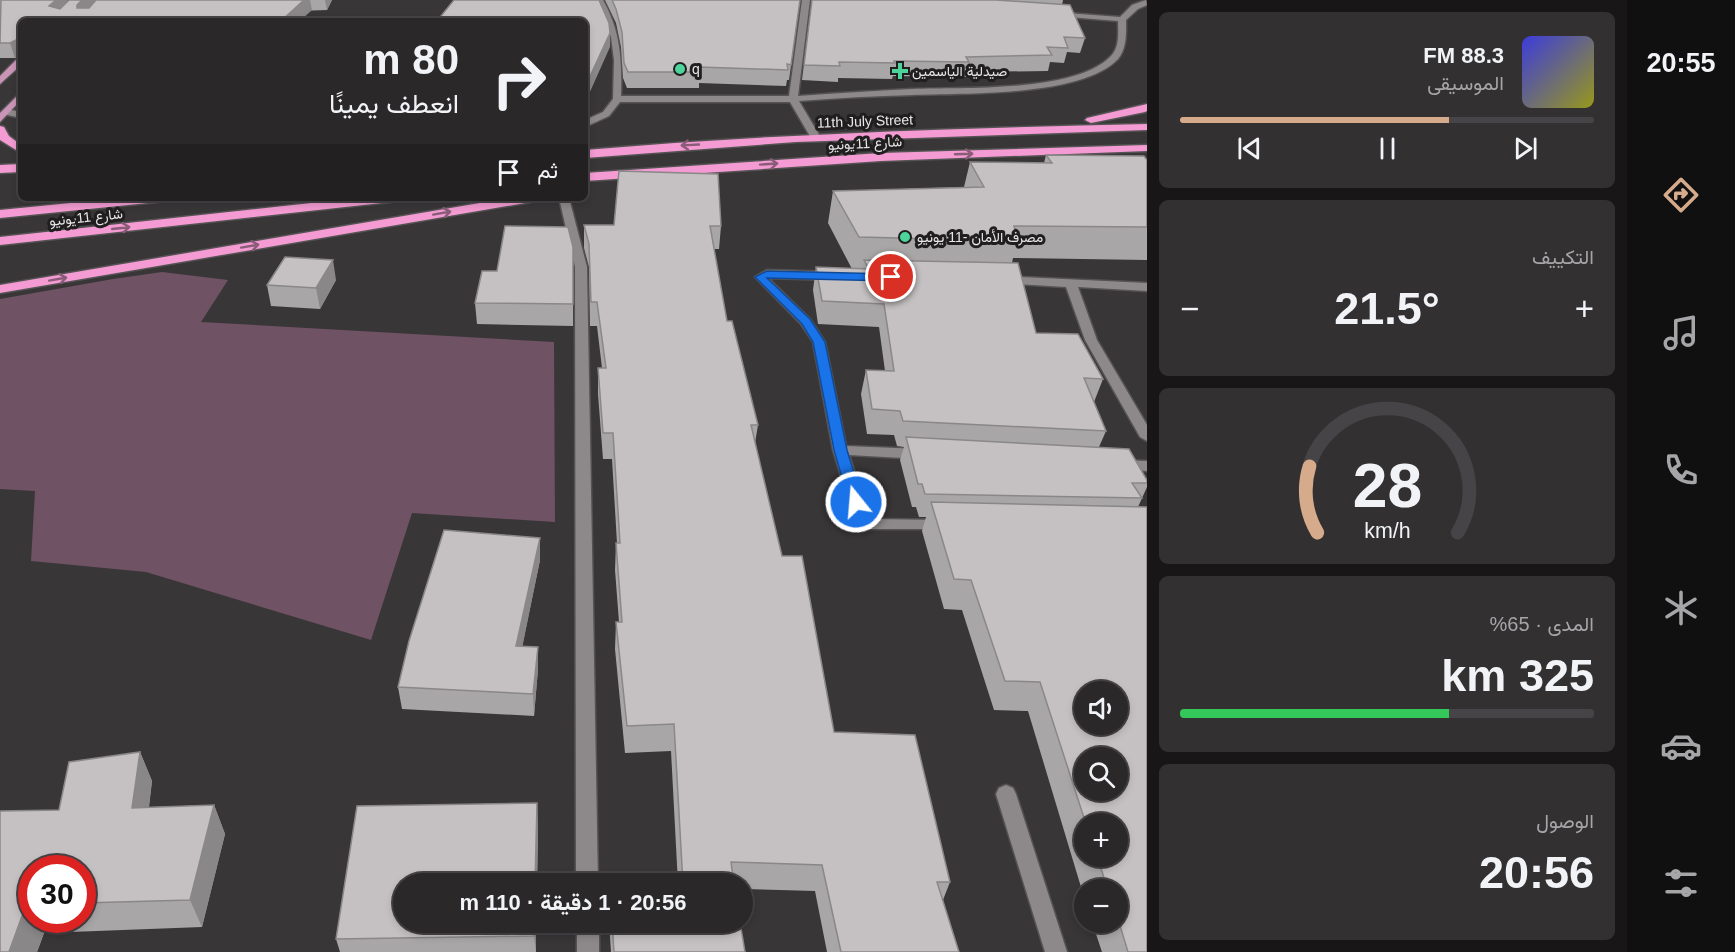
<!DOCTYPE html>
<html lang="ar">
<meta charset="utf-8">
<style>
body{margin:0;font-family:Helvetica,Vazirmatn,sans-serif;background:#333032;color:#f1f3f6;direction:rtl;height:100vh;display:flex;flex-direction:column;font-size:22px;white-space:nowrap}
*{box-sizing:border-box;margin:0}
p{font-size:20px;color:#a6a6a8}
.icon{flex:none;width:33px;height:33px;fill:none;stroke:currentColor;stroke-width:2;stroke-linecap:round;stroke-linejoin:round}
.map{position:relative;flex:1;overflow:hidden;direction:ltr}
.details{display:flex;flex-direction:column;gap:12px;padding:12px;background:#181617;width:480px}
.details>*{flex:none}
.guide{position:absolute;left:18px;top:18px;width:570px;height:183px;border-radius:9px;box-shadow:0 3px 9px #0003,0 0 0 2px #474447;direction:rtl;background:#2b282a;color:#f1f3f6;overflow:hidden}
.buttons{position:absolute;left:1074px;top:681px;display:grid;gap:12px}
.buttons a{display:grid;place-items:center;width:54px;height:54px;border-radius:50%;background:#2b282a;box-shadow:0 3px 9px #0003,0 0 0 2px #474447;font-size:30px}
.speed{position:absolute;left:18px;top:855px;display:flex;gap:12px;font-size:30px;font-weight:700;text-align:center}
.speed>*{display:grid;place-content:center;width:78px;height:78px;border-radius:50%;background:#2b282a;box-shadow:0 3px 9px #0003,0 0 0 2px #474447;line-height:1}
.speed .limit{border:9px solid #d22;background:#fff;color:#111}
.pin{position:absolute;display:grid;place-items:center;width:51px;height:51px;color:#fff;margin:-26px;border:3px solid #fff;border-radius:50%;box-shadow:0 2px 6px #0007}
.me{position:absolute;width:66px;margin:-33px;rotate:343deg;stroke-linejoin:round;filter:drop-shadow(0 0 4px #0008)}
.turn{display:flex;align-items:center;gap:21px;height:126px;padding:0 30px;font-size:27px}
.turn .icon{width:78px;height:78px;stroke-width:2.5}
.turn b{display:block;font-size:42px;line-height:51px}
.then{display:flex;align-items:center;height:57px;padding:0 30px;background:#0003;gap:12px;font-size:22px}
.big{font-size:45px;font-weight:700;line-height:1.1}
.details .card{flex:1;display:flex;flex-direction:column;justify-content:center;gap:9px;min-width:0;padding:0 21px;border-radius:9px;background:#333032}
.details .dial{align-items:center;gap:0}
.dial svg{height:156px;overflow:visible;fill:none;stroke:#474447;stroke-width:7;stroke-linecap:round;text-anchor:middle}
.dial text{fill:#f1f3f6;stroke:none}
.song{display:flex;align-items:center;gap:18px}
.cover{width:72px;height:72px;border-radius:9px;background:linear-gradient(135deg,hsl(240 70% 55%),hsl(60 70% 35%))}
.played{height:6px;border-radius:3px;background:linear-gradient(90deg,#d6ab8b 65%,#474447 65%)}
.keys{display:flex;justify-content:space-around;direction:ltr}
.heat{display:flex;justify-content:space-between;align-items:center;font-size:33px;direction:ltr}
.charge{height:9px;border-radius:4px;background:linear-gradient(90deg,#34c759 65%,#474447 0)}
.trip{position:absolute;left:393px;top:873px;width:360px;height:60px;border-radius:30px;background:#2b282a;box-shadow:0 3px 9px #0003,0 0 0 2px #474447;font-weight:700;line-height:60px;text-align:center;direction:rtl}
main{display:flex;flex:1;min-height:0}
.tabs{display:flex;flex-direction:column;width:108px;justify-content:space-around;align-items:center;background:#111011;color:#a6a6a8}
.tabs .icon{width:42px;height:42px}
.tabs .selected{color:#d6ab8b}
.tabs b{font-size:27px;color:#f1f3f6}
.map>svg:first-child{display:block}
.green{fill:#6f5263}
.lines{fill:none;stroke-linecap:round;stroke-linejoin:round}
.minor-casing{stroke:#555253;stroke-width:3}
.major-casing{stroke:#555253;stroke-width:3}
.highway-casing{stroke:#555253;stroke-width:3}
.minor{fill:#8d898b;fill-rule:evenodd}
.major{fill:#ca94b6;fill-rule:evenodd}
.highway{fill:#f39bd2;fill-rule:evenodd}
.wall{fill:#a9a6a8;fill-rule:evenodd}
.shaded-wall{fill:#8a8788}
.building{fill:#c5c1c3;stroke:#8a8788;stroke-width:1.5;fill-rule:evenodd}
.oneway{stroke:#8a5c78}
.route{fill:#1a73e8;stroke:#114b97;stroke-width:1.5}
.poi-dot{fill:#4cd49b;stroke:#201e1f;stroke-width:2}
.labels{text-anchor:middle;dominant-baseline:central;stroke-width:6;stroke-linejoin:round;paint-order:stroke}
.far-poi-label{font-size:14px;fill:#e8e6e7;stroke:#201e1f;text-anchor:start}
.far-street-label{font-size:14px;fill:#e8e6e7;stroke:#201e1f}
</style>
<main>
<nav class="tabs">
<b>20:55</b>
<svg class="icon selected" aria-label="directions" viewBox="0 0 24 24"><path d="M12 3l9 9-9 9-9-9zM9 14v-3h6M13 9l2 2-2 2"/></svg>
<svg class="icon" aria-label="music" viewBox="0 0 24 24"><path d="M9 18V5l10-2v13"/><circle cx="6" cy="18" r="3"/><circle cx="16" cy="16" r="3"/></svg>
<svg class="icon" aria-label="phone" viewBox="0 0 24 24"><path d="M5 4h4l2 5-3 2q2 4 5 5l2-3 5 2v4C11 20 4 13 5 4z"/></svg>
<svg class="icon" aria-label="climate" viewBox="0 0 24 24"><path d="M12 3v18M4 7l16 10M4 17L20 7"/></svg>
<svg class="icon" aria-label="car" viewBox="0 0 24 24"><path d="M5 17H2v-5l4-1 3-4h7l3 4 3 1v5h-3M9 17h6M6 11h13"/><circle cx="7" cy="17" r="2"/><circle cx="17" cy="17" r="2"/></svg>
<svg class="icon" aria-label="filters" viewBox="0 0 24 24"><path d="M4 7h16M4 17h16"/><circle cx="9" cy="7" r="2"/><circle cx="15" cy="17" r="2"/></svg>
</nav>
<section class="details">
<div class="card">
<div class="song"><i class="cover"></i><div><b>88.3 FM</b><p>الموسيقى</p></div></div>
<div class="played"></div>
<div class="keys"><svg class="icon" aria-label="previous" viewBox="0 0 24 24"><path d="M18 5L8 12l10 7zM5 5v14"/></svg><svg class="icon" aria-label="pause" viewBox="0 0 24 24"><path d="M8 5v14M16 5v14"/></svg><svg class="icon" aria-label="next" viewBox="0 0 24 24"><path d="M6 5l10 7-10 7zM19 5v14"/></svg></div>
</div>
<div class="card"><p>التكييف</p>
<div class="heat"><a>−</a><b class="big">21.5°</b><a>+</a></div>
</div>
<div class="card dial"><svg viewBox="0 0 100 80">
<path d="M14 69A42 42 0 1 1 86 69"/>
<path d="M14 69A42 42 0 0 1 10 35" stroke="#d6ab8b"/>
<text x="50" y="56" font-size="32" font-weight="700">28</text>
<text x="50" y="72" font-size="11">km/h</text>
</svg></div>
<div class="card"><p>المدى · 65%</p><b class="big">325 km</b><div class="charge"></div></div>
<div class="card"><p>الوصول</p><b class="big">20:56</b></div>
</section>
<div class="map">
<svg width="1147" height="952" viewBox="0 0 1147 952">
<rect width="100%" height="100%" fill="#393638"/>
<!-- green -->
<path class="green" d="M162,272L228,280L201,322L554,342L555,522L412,513L371,640L146,572L31,561L35,491L0,489V299L113,279Z"/>
<g class="lines">
<!-- minor casing -->
<g class="minor-casing">
<path id="minor" d="M595,0H603C621,32 622,61 621,96H789L802,0H810L798,96C836,93 874,91 912,89C961,87 1076,93 1111,56C1120,47 1118,32 1118,21L1056,16L1053,12L1120,17L1132,5L1146,0L1147,5L1138,9L1126,20C1126,33 1127,48 1118,59C1082,97 964,93 913,95C875,96 837,98 799,101L821,138L816,141L811,138L790,102H620L609,116L585,127V120L603,112L613,99L614,60L611,37Z
M6,109L21,112V118L3,114V110Z
M559,198H569L587,267L598,884H576L575,267Z
M767,270L835,272L841,276L835,280L768,278L810,319L825,342L846,446L921,449L928,454L921,459L849,455L869,516L873,519L943,520L949,521L951,525L949,529H870L856,523L833,450L813,342L801,324L755,277Z
M1003,276L1147,283V291L1078,287L1097,340L1147,425V441L1140,437L1085,340L1066,287L999,283L997,280Z
M1119,460L1147,461V471L1114,468L1112,465Z
M1006,785L1013,788L1016,794L1067,952H1045L996,794L999,788Z
M577,922H599V952H577Z"/>
</g>
<!-- major casing -->
<g class="major-casing">
<path id="major" d="M18,58H21V65L0,84V76Z
M21,92V100L0,122V113Z"/>
</g>
<!-- highway casing -->
<g class="highway-casing">
<path id="highway" d="M1147,104V111L1145,112L1091,123L1085,120L1087,118Z
M1147,124V130L796,142L585,158V150C772,134 959,128 1147,124Z
M0,126L4,127L9,136L21,145V153L0,140Z
M1147,145V151L881,161L585,181V173L881,153Z
M21,164V172L0,173V165Z
M121,198H164L158,202L0,218V210Z
M357,198H397L391,202L0,245V237Z
M509,198H537L531,202L0,293V285Z"/>
</g>
<!-- minor -->
<use href="#minor" class="minor"/>
<!-- major -->
<use href="#major" class="major"/>
<!-- highway -->
<use href="#highway" class="highway"/>
</g>
<!-- wall -->
<path class="wall" d="M0,0H67V1L69,0H332L327,10L21,21V56L15,58H0Z
M605,0H800L789,80H787L786,86L699,83V88H627L623,78L621,47L616,23Z
M812,0H1063L1062,5L1085,38L1080,53L1067,52L1064,63L1050,62L1048,71L967,72L966,77L893,76L892,79L838,78V82L802,80Z
M1046,155L1147,160V260L1013,258L1012,263L1036,333L1103,379L1094,402L1106,431L1099,447L1147,480V487L1138,507L1147,952H1102L1092,922H1118V890H1084V897L1028,711L994,710L962,610L944,609L922,531L926,517H919L916,507H912L900,460L904,447L897,446L894,435L867,434L861,394L866,370L885,371L879,327L818,324L813,290L816,267L852,269L828,223L833,191L964,187L970,162L1044,163ZM1084,824H1118V856H1084Z
M584,225L721,226L719,249H714L727,321L758,425L755,443L782,556L834,732L950,882L943,900L959,952H827L815,891L742,889V884H678L671,751L625,753L615,649L616,622H619L615,570L616,543H617L612,459H603L598,394V368H602L597,326H590L589,267L584,248Z
M573,247V326L477,324L475,303L497,271Z
M336,280L320,309L271,306L267,285Z
M540,560L522,647L538,669L534,716L402,709L398,687Z
M140,752L152,781L149,807L214,805L225,834L202,927L44,933L37,952H0V811L59,810L69,762ZM32,868H82V920H32Z
M537,803L538,833L537,884H404V922H536V952H340L336,939L357,806Z
M609,922H740L745,952H611Z"/>
<!-- shaded-wall -->
<path class="shaded-wall" d="M56,0H67L69,5L54,21L49,6Z
M82,0H100L81,19L77,8V5Z
M304,0H310L312,10L300,21H281Z
M325,0H332L327,10Z
M610,33V47L585,103V87Z
M16,40L21,56L15,58L10,43Z
M333,260L336,280L320,309L316,288Z
M540,538V560L518,668L516,646Z
M538,647V669L534,716L533,694Z
M140,752L152,781L145,836L132,808Z
M537,803L538,833L537,884H535Z
M214,805L225,834L202,927L190,900Z
M26,905L32,913V920H35L44,933L37,952H9Z
M535,922H536V952L534,936Z"/>
<!-- building -->
<path class="building" d="M1,0H56L49,6L60,9L69,0H82L77,5V8H89L96,0H304L281,21H21V43H18L16,40L10,43H0Z
M454,0H599L609,23L610,33L585,87V21H437Z
M612,0H800L791,65L787,64L788,70L700,67V72H628L624,63L622,32L616,9Z
M812,0H996L1070,5L1085,38L1064,37L1068,48L1047,47L1052,55L966,57L969,62L894,61L895,63L839,62L840,66L804,65Z
M1046,155L1144,156L1147,160V227L1014,226L1018,241L859,237L833,191L984,187L970,162L1052,163Z
M619,171L718,174L721,226H710L727,321H732L758,425H751L782,556H802L834,732L915,735L950,882H937L959,952H841L822,865L731,862L734,884H683L674,724L627,726L616,622H622L616,543H620L613,433H603L598,368H606L597,302H591L589,244L584,225H614Z
M505,226L568,227L573,247V304L475,303L482,271H497Z
M285,257L333,260L316,288L267,285Z
M864,260L1018,263L1036,333L1078,334L1103,379L1084,378L1106,431L903,421L900,411L872,409L866,370L894,371L884,304L822,301L816,267L869,269Z
M906,437L1129,449L1147,480V483H1132L1142,498L925,494L922,484H918Z
M931,502L1147,507V952H1128L1118,919V890H1108L1097,856H1118V824H1086L1040,682L1005,681L971,580L954,579ZM1084,692H1118V724H1084ZM1084,758H1118V790H1084Z
M444,530L540,538L516,646L538,647L533,694L398,687L409,641Z
M140,752L132,808L214,805L190,900L82,903V868H32V905H26L9,952H0V811L59,810L69,762Z
M537,803L535,884H404V922H535L534,936L336,939L357,806Z
M612,922H740L745,952H614Z"/>
<!-- one-way arrows -->
<defs><path id="oneway-shaft" d="M-6 0H5M1.5-3L5.5 0L1.5 3" fill="none" stroke-width="1.6" stroke-linecap="round" stroke-linejoin="round" transform="scale(1.5)"/></defs>
<g class="oneway">
<use href="#oneway-shaft" transform="translate(690 145) rotate(177)"/>
<use href="#oneway-shaft" transform="translate(964 154) rotate(-2)"/>
<use href="#oneway-shaft" transform="translate(769 164) rotate(-4)"/>
<use href="#oneway-shaft" transform="translate(442 213) rotate(-10)"/>
<use href="#oneway-shaft" transform="translate(121 228) rotate(-6)"/>
<use href="#oneway-shaft" transform="translate(250 246) rotate(-10)"/>
<use href="#oneway-shaft" transform="translate(58 279) rotate(-10)"/>
</g>
<!-- route -->
<path class="route" d="M767,271L891,274L896,277L891,281L767,278L810,319L825,342L847,450L863,502L861,505H851L849,502L834,450L813,342L802,324L755,277Z"/>
<!-- markers -->
<g class="poi-dot">
<circle cx="680" cy="69" r="6"/>
<path d="M897 62h6v6h6v6h-6v6h-6v-6h-6v-6h6z"/>
<circle cx="905" cy="237" r="6"/>
</g>
<g class="labels">
<!-- far-poi labels -->
<g class="far-poi-label">
<text x="692" y="69">q</text>
<text x="912" y="71">صيدلية الياسمين</text>
<text x="917" y="237">مصرف الأمان -11 يونيو</text>
</g>
<!-- far-street labels -->
<g class="far-street-label">
<text transform="translate(865 121) rotate(-2)">11th July Street</text>
<text transform="translate(865 143) rotate(-3)">شارع 11يونيو</text>
<text transform="translate(86 217) rotate(-6)">شارع 11يونيو</text>
</g>
</g>
</svg>
<div class="buttons">
<a><svg class="icon" aria-label="sound" viewBox="0 0 24 24"><path d="M4 9h4l5-4v14l-5-4H4zM17 9q2 3 0 6"/></svg></a>
<a><svg class="icon" aria-label="search" viewBox="0 0 24 24"><circle cx="10" cy="10" r="6"/><path d="M15 15l6 6"/></svg></a>
<a>+</a>
<a>−</a>
</div>
<div class="speed"><div class="limit">30</div></div>
<div class="pin" style="left:891px;top:277px;background:#d93025"><svg class="icon" aria-label="arrive" viewBox="0 0 24 24"><path d="M6 21V4h12l-3 4 3 4H6"/></svg></div>
<svg class="me" style="left:856px;top:502px" viewBox="-20 -20 40 40"><circle r="17" fill="#1a73e8" stroke="#fff" stroke-width="3"/><path d="M0-11L8 9 0 5-8 9z" fill="#fff"/></svg>
<div class="trip">20:56 · 1 دقيقة · 110 m</div>
<div class="guide">
<div class="turn"><svg class="icon" aria-label="right" viewBox="0 0 24 24"><path d="M7 20v-9h11M14 6l5 5-5 5"/></svg><div><b>80 m</b>انعطف يمينًا</div></div>
<div class="then">ثم<svg class="icon" aria-label="arrive" viewBox="0 0 24 24"><path d="M6 21V4h12l-3 4 3 4H6"/></svg></div>
</div>
</div>
</main>
